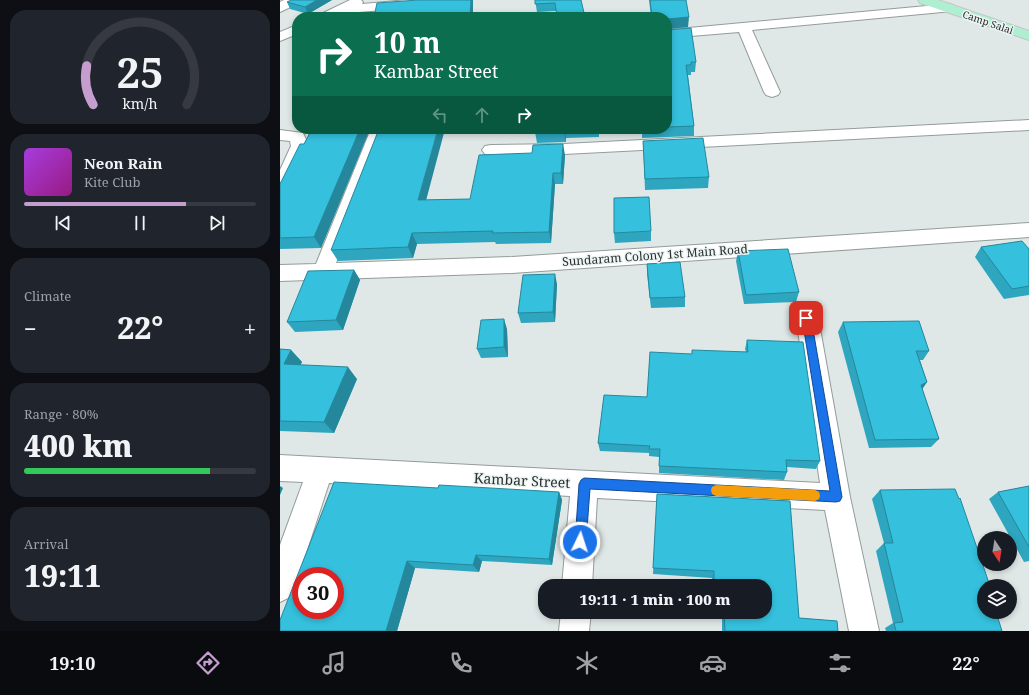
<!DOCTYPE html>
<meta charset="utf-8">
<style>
body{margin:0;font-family:"Noto Serif",serif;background:#20242c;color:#f1f3f6;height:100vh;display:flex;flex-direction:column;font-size:15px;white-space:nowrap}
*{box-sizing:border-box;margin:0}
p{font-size:13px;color:#9ea1a6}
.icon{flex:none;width:22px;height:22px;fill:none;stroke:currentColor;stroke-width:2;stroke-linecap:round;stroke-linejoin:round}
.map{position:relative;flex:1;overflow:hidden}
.sheet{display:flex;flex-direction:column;gap:10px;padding:10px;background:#0d0f14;width:280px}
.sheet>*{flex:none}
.top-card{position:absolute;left:12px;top:12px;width:380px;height:122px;border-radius:16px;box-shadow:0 2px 6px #0003;background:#0b6e4f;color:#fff;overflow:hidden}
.needle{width:26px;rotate:168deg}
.fabs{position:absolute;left:697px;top:531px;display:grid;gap:8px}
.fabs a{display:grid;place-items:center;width:40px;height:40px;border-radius:50%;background:#171b24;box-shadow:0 2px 6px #0003;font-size:20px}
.speed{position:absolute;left:12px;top:567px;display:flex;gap:8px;font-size:20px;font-weight:700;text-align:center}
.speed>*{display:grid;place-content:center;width:52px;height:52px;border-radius:50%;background:#171b24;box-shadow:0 2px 6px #0003;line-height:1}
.speed .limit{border:6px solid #d22;background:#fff;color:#111}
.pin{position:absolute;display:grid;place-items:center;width:34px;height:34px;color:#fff;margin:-17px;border-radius:8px;box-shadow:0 2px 6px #0006}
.me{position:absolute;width:44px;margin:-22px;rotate:4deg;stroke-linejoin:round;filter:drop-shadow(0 0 3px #0008)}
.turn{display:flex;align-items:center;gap:14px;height:84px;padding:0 16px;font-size:18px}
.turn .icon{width:52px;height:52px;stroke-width:2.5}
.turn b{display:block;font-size:28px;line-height:34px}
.lanes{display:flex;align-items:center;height:38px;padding:0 16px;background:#0003;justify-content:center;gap:20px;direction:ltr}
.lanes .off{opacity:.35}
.big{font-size:30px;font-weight:800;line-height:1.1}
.sheet .widget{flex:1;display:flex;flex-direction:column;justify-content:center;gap:6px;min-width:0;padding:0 14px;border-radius:16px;background:#20242c}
.sheet .dial{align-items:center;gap:0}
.dial svg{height:104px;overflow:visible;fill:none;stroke:#363941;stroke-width:7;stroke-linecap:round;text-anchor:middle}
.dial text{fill:#f1f3f6;stroke:none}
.song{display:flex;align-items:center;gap:12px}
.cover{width:48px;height:48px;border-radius:6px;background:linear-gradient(135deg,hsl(280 70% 55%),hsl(310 70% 35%))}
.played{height:4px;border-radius:2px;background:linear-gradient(90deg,#c59dce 70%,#363941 70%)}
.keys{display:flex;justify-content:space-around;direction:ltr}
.heat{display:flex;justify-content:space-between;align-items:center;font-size:22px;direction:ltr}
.charge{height:6px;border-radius:3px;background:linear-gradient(90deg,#34c759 80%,#363941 0)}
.trip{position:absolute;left:258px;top:579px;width:234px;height:40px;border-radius:16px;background:#171b24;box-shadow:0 2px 6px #0003;font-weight:800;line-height:40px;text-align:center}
.dock{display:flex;height:64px;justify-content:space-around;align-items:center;background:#090b0e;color:#9ea1a6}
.dock .icon{width:28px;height:28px}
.dock .current{color:#c59dce}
.dock b{font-size:18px;color:#f1f3f6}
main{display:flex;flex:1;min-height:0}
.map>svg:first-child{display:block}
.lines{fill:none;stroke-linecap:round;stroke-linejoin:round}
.street-casing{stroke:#949c9b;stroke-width:2}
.primary-casing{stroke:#c4c5c4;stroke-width:2}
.street{fill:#fff;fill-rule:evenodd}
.primary{fill:#afefd1;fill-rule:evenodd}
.wall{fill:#2ea6bf}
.shaded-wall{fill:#25879b}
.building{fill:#35c1de;stroke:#25879b;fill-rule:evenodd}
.route{fill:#1a73e8;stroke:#114b97}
.slow{fill:#f59e0b}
.labels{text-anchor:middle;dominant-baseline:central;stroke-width:3;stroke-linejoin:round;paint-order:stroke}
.far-street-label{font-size:10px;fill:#2b2f2e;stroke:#ecf5f4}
.street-label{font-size:12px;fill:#2b2f2e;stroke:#ecf5f4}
.near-street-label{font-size:14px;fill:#2b2f2e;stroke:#ecf5f4}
</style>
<main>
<section class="sheet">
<div class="widget dial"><svg viewBox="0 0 100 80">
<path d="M14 69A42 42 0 1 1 86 69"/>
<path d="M14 69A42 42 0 0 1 9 39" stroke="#c59dce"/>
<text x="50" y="56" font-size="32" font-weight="700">25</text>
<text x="50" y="72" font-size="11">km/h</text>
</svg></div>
<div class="widget">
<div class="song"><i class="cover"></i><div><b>Neon Rain</b><p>Kite Club</p></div></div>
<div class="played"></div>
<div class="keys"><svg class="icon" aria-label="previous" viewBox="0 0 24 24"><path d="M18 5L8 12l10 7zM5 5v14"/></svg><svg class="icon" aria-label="pause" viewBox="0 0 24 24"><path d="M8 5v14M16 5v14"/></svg><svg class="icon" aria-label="next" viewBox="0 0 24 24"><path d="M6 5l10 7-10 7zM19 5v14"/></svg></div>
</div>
<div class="widget"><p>Climate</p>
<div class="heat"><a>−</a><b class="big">22°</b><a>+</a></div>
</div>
<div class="widget"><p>Range · 80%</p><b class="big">400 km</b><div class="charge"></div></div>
<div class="widget"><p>Arrival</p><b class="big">19:11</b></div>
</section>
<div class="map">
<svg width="749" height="631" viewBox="0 0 749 631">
<rect width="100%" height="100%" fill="#dfe8e7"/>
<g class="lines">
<!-- street casing -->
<g class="street-casing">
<path id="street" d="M4,0H21L19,3L0,12V2Z
M70,0H81L83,2L82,4L128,0H186L184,3L179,4L66,13L57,17H39L41,14Z
M668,4L673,5L675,8L673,11L472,30L500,92L498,95L492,97L486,95L484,92L459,32L387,38V30Z
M17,25V34L0,41V32Z
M749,120V130L284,154L211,155L205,154L202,150L205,146L211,145L284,144Z
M91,129H107L56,263L232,257L749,223V237L232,273L0,281V265L36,264Z
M0,130L23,133L29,146L9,189L7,193L0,195V170L11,146L10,141L0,140Z
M527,308L535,311L538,317L570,497L599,631H569L545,510L317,498L312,586H282L290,496L49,483L15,587L10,597L0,602V545L23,482L0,481V455L540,483L516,317L519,311Z
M281,612H311L309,631H279Z"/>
</g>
<!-- primary casing -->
<g class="primary-casing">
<path id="primary" d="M638,0H658L749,31V40L640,3Z"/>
</g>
<!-- street -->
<use href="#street" class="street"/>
<!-- primary -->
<use href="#primary" class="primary"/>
</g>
<!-- wall -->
<path class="wall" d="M52,0L28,14L10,9L7,2Z
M255,0H301L276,11L257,12Z
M369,0H406L408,27L387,29V17H371Z
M387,30L416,62L415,72H411V75H408L414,126V136L362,138V129H387Z
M32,129H90L41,248L0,249V183L1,182L24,144Z
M255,129H319V137L286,138V142L257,143L255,132Z
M363,141L429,177L428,188L365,190Z
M285,155L283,184H275L271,243L216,244L215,242L137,244L133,258L58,261L51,250L146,200L190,199Z
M371,231V241L335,243L334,233Z
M701,247L749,249V295L724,299L695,257Z
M458,251L519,292L516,302L464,304L456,261Z
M367,264L405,297V307L371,308L367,274Z
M74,270L80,280L63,330L15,332L7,322Z
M277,284L275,322L241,323L238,313Z
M563,322L649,351L643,360H640L647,382L642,389L659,439L651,447L589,448L558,332Z
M227,329L228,357L201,358L197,349Z
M467,340L540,461L536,469L507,467V472L504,480L379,473V457L369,456V453L320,451L318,443L411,354L466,352L465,349Z
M0,349L11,350L22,362L20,365L77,379L54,433L0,431Z
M749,486V561L744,562L709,499L718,492Z
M158,488L279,492L282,500L272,565L202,561L199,572L135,568L117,631H0Z
M600,490L704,586L722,631H606L605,628L613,623L596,551L604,543L592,499Z
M377,494L510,501L519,618L557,621L558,631H442V612H485V586H432V578L373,574Z"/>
<!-- shaded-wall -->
<path class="shaded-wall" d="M37,0H52L28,14L25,7Z
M191,0H193V17H190Z
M409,17L408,27L387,29V19Z
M80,129H90L41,248L34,237Z
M158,129H165L143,212L138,200Z
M284,129L286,138V142L284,132Z
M283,144L285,155L283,184L281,173Z
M273,173L275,184L271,243L269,232Z
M132,233L137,244L133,258L128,247Z
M74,270L80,280L63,330L56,320Z
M275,274L277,284L275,322L273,312Z
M224,319L227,329L228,357L224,347Z
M11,350L22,362L15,376L4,364Z
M68,367L77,379L54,433L44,422Z
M647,382L641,391V385Z
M0,486L3,488L0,495Z
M279,492L282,500L272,565L269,559Z
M196,555L202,561L199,572L193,565Z
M127,561L135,568L117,631H106Z"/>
<!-- building -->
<path class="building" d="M11,0H37L25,7L7,2Z
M138,0H191L190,17H94L97,3Z
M255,0H301L305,17H277L275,3L255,4Z
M370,0H406L409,17L387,19V17H372Z
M411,28L416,62H411V65H406L414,126L387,127V30Z
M32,129H80L34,237L0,238V183L1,182L20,144H24Z
M99,129H158L138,200L190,199L199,155L252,153L253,145L283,144L281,173H273L269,232L212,233L213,231L132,233L128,247L51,250Z
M255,129H284V132H255Z
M423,138L429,177L365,179L363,141Z
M369,197L371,231L334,233V198Z
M742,241L749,249V286L732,289L701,247Z
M508,249L519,292L466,295L458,251Z
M400,262L405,297L370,298L367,264Z
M74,270L56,320L7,322L28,271Z
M275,274L273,312L238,313L243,275Z
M224,319V347L197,349L201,320Z
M639,321L649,351H636L647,382L641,385L659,439L595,440L563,322Z
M467,340L523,342L540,461L506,460L507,472L379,466L380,449H369L370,446L318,443L324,395L367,397L370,352L412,354V350L468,352Z
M0,349L11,350L4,364L68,367L44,422L0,421Z
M54,482L158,488L159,485L279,492L269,559L196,555L193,565L127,561L106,631H0V620ZM21,576H55V610H21Z
M749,486V547L718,492Z
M675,489L679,499L680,498L710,586H704V612H716L722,631H616L614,623L623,622L604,543H613L600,490Z
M377,494L510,501L519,618L557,621L558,631H445L444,612H485V586H434V571L373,568Z"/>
<!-- route -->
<path class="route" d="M526,314L531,318L562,497L560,501L556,502L310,489L306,542L305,546L300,548L296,546L295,542L299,484L301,480L304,478L550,491L522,318Z"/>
<!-- slow -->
<path class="slow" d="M436,485L535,490L539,492L540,496L539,499L535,501L436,496L432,494L431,490L432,487Z"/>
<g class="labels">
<!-- far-street labels -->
<g class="far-street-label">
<text transform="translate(708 22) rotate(19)">Camp Salai</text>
</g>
<!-- street labels -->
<g class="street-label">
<text transform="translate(375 255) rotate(-4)">Sundaram Colony 1st Main Road</text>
</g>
<!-- near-street labels -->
<g class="near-street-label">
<text transform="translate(242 480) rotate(3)">Kambar Street</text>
</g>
</g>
</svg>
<div class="fabs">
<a><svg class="needle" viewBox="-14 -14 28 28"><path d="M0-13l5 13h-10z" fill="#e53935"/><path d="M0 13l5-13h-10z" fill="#9ea1a6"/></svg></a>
<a><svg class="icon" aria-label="layers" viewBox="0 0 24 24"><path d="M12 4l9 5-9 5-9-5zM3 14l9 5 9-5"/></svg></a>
</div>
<div class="speed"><div class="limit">30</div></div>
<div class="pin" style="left:526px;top:318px;background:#d93025"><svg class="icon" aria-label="arrive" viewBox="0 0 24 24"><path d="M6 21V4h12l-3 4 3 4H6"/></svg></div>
<svg class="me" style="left:300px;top:542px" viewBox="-20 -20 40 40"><circle r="17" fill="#1a73e8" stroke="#fff" stroke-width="3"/><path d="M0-11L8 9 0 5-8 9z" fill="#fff"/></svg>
<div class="trip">19:11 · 1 min · 100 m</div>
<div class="top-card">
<div class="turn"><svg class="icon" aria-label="right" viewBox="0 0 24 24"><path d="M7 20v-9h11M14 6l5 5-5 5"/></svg><div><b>10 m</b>Kambar Street</div></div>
<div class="lanes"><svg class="icon off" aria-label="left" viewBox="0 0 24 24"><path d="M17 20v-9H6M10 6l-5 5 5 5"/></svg><svg class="icon off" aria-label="ahead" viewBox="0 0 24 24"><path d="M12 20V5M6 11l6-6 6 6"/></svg><svg class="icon" aria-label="right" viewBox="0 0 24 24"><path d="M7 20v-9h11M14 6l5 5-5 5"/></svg></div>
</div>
</div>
</main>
<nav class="dock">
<b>19:10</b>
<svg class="icon current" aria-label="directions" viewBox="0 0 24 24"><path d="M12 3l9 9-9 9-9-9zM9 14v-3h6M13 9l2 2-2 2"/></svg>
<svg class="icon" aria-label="music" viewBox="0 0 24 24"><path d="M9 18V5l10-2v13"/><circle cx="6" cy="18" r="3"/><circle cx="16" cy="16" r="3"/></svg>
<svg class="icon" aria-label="phone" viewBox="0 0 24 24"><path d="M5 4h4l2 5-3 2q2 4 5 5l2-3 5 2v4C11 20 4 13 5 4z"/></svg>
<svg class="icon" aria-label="climate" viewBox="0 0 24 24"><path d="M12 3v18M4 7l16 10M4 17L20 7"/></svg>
<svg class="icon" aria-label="car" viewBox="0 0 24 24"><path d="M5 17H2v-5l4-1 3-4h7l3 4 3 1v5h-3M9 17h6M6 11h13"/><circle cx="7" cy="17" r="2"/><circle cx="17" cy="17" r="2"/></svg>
<svg class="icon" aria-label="filters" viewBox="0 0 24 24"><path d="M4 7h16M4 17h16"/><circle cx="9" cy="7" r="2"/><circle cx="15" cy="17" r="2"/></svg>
<b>22°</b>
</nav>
